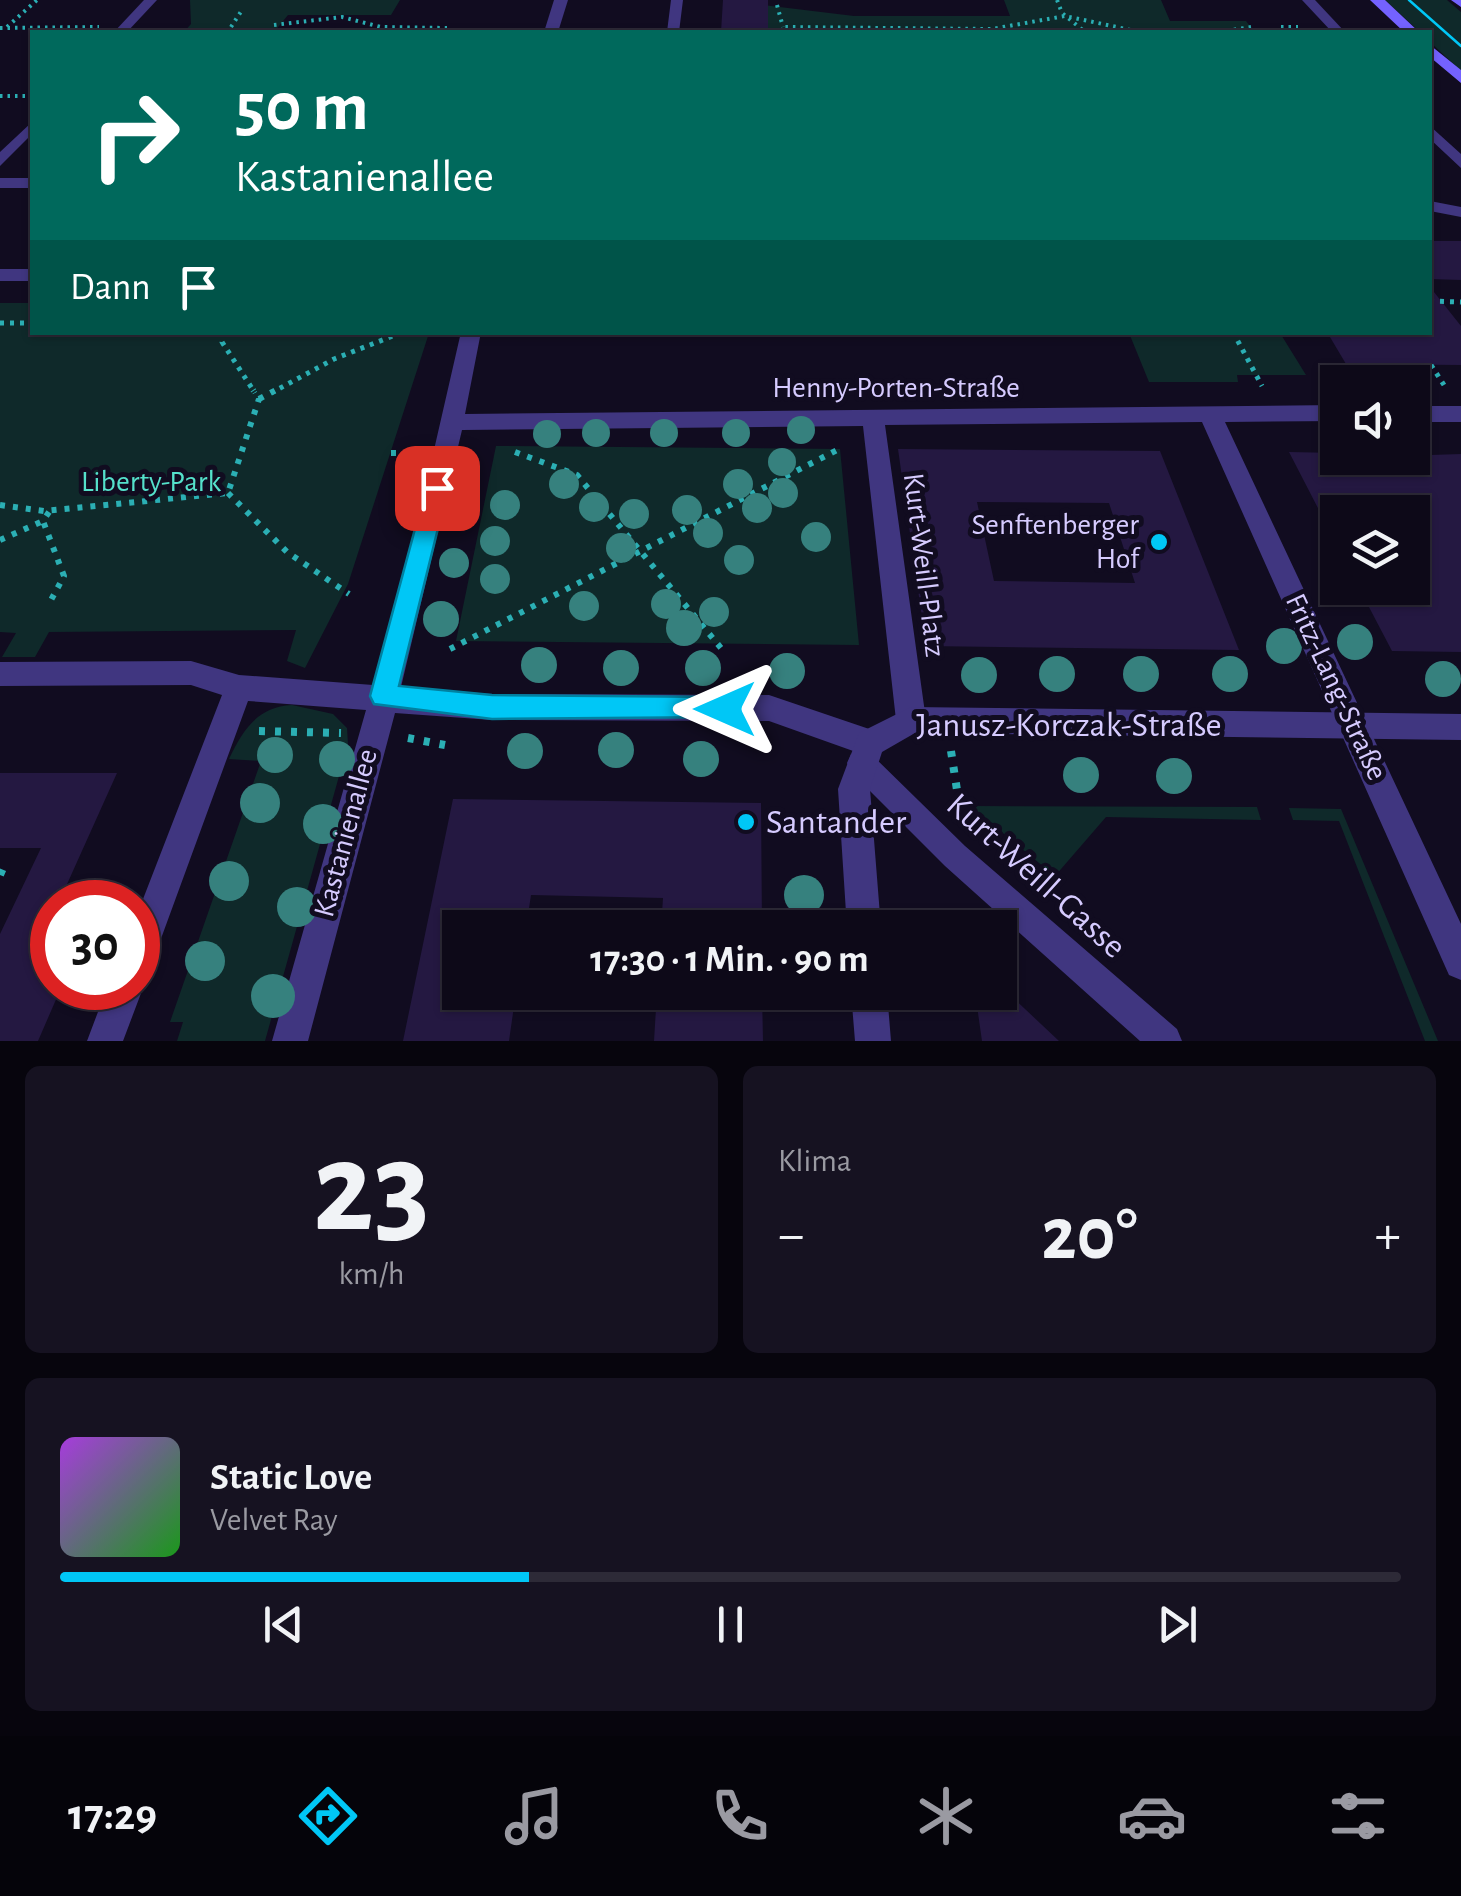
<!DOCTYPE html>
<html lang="de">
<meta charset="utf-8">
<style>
body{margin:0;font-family:"Alegreya Sans",sans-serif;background:#161221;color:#f1f3f6;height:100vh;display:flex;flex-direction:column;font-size:38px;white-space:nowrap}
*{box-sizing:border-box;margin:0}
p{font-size:32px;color:#9a9aa2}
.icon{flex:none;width:55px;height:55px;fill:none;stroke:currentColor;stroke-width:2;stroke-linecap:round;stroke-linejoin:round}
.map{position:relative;height:1041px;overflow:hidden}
.sheet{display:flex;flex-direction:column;gap:25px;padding:25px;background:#07050d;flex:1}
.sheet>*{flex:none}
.banner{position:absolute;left:30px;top:30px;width:1402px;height:305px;border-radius:0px;box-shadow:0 2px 8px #0004,0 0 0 2px #2d2a37;background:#00695c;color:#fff;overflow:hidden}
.buttons{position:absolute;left:1320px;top:365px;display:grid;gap:20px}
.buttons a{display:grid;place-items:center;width:110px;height:110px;border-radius:0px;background:#0d0918;box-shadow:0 2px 8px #0004,0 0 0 2px #2d2a37;font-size:50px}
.speed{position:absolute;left:30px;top:880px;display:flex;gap:20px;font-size:50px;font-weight:700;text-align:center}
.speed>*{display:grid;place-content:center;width:130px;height:130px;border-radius:50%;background:#0d0918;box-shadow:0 2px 8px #0004,0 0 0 2px #2d2a37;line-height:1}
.speed .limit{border:15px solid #d22;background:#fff;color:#111}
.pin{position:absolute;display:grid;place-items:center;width:85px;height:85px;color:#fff;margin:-42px;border-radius:20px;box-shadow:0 5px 15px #0006}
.me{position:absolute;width:110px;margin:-55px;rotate:270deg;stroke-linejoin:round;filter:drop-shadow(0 0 8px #0008)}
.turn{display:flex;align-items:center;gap:35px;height:210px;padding:0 40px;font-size:45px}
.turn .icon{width:130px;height:130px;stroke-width:2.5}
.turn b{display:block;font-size:70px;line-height:85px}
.then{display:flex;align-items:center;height:95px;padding:0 40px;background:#0003;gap:20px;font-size:38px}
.big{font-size:75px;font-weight:700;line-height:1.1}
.sheet .tile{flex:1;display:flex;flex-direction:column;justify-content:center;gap:15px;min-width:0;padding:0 35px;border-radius:15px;background:#161221}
.sheet .dial{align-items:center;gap:0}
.dial b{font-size:130px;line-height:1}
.song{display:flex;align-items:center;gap:30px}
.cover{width:120px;height:120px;border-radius:15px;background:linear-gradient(135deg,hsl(280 70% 55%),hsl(120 70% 35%))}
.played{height:10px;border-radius:5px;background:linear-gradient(90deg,#00c7f6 35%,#2d2a37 35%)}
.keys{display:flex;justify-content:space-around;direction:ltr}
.heat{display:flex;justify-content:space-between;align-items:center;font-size:55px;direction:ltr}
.sheet .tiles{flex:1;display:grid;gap:25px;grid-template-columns:1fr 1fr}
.tile:last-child{grid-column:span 2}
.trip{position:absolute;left:442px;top:910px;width:575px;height:100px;border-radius:0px;background:#0d0918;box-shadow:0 2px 8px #0004,0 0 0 2px #2d2a37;font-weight:700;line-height:100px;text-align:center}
.dock{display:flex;height:160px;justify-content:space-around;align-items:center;background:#05040a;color:#9a9aa2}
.dock .icon{width:70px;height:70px}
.dock .active{color:#00c7f6}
.dock b{font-size:45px;color:#f1f3f6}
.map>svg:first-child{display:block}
.green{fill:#0f292a}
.building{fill:#241841;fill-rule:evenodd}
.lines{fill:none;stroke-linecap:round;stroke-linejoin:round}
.path-far3{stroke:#2bafb4;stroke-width:4;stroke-dasharray:2.5 5;stroke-linecap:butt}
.path-far2{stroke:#2bafb4;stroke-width:5;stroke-dasharray:4 6;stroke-linecap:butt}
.path-far1{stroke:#2bafb4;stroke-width:6;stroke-dasharray:5 8;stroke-linecap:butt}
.path{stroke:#2bafb4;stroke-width:8;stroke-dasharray:6 10;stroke-linecap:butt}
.service{fill:#403680;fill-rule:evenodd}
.minor{fill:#403680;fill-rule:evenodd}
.tertiary{fill:#403680;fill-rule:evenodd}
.secondary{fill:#7462ff;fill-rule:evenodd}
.tram{stroke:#00c7f6;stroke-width:2.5}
.tree{fill:#36817e}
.route{fill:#00c7f6;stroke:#0081a0;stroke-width:2.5}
.poi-dot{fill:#00c7f6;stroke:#110c20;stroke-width:4}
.labels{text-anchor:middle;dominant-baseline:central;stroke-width:10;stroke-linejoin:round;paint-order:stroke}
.street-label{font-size:30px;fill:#d6cbff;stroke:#110c20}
.park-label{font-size:30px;fill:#55e1cb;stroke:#110c20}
.poi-label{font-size:30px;fill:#d6cbff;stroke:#110c20;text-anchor:end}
.near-street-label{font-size:35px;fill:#d6cbff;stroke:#110c20}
.near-poi-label{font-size:35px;fill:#d6cbff;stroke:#110c20;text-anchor:start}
</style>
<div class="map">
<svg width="1461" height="1041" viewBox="0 0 1461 1041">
<rect width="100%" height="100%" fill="#110c20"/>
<!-- green -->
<path class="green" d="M190,0H400L391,15H288L274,32H184L191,24Z
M1004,0H1161L1170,21H1246L1253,30L768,32L763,5L854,16H1010Z
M1385,0H1447L1461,12V71L1430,42V32H1420Z
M0,303H32V332L429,333L348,584L305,668L287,661L296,630L49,632L35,657H2L16,633L0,632Z
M1129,333H1280L1306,375H1237L1238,382H1149Z
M496,446L840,449L859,645L456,641Z
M292,705L333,714L347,728L348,744L265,1041H177L183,1022H170L261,761L229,759C243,730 257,707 292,705Z
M970,806L1257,807L1261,820L1106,817L1055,876Z
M1289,808L1341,809L1438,1041H1425L1339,821L1293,820Z"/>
<!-- building -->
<path class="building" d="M723,0H768V32H721Z
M1430,241H1461V280L1430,279Z
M1430,287L1461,326V365L1346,364L1327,332H1430Z
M898,449L1160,451L1239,650L926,646ZM977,502L1109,503L1135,583L994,581Z
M1289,452L1338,453V458L1461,454V652L1392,651L1359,588H1412V512H1320Z
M0,773H117L59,902H52V988H61L38,1041H0V934L41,848H0Z
M453,799L761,803L762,928H661L663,898L531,895L526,928H460V992H516L509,1041H403Z
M657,992H762L763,1041H654Z
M975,992H1007L1059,1041H982Z"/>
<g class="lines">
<!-- path-far3 -->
<path class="path-far3" d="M1057,0L1062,13L1085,32
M777,5L783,27
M274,25L342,17L381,27L447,28
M7,27L37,0
M231,27L242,10
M1281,27H1298
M0,28L99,27
M782,32L783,27L992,29L1065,16L1140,32
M1194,32H1212
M1219,32L1251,27
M0,96H32"/>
<!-- path-far2 -->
<path class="path-far2" d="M1430,301L1461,302
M0,323H32
M223,332L222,342L255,393
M1233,332L1262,386
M1431,365L1444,385
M271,393L334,359L403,332"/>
<!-- path-far1 -->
<path class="path-far1" d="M259,399L276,390
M515,452L577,475L726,654
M391,453H415
M228,493L287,552L349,594
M0,505L44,511L228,493L259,399L253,390
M49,512L43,521L64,576L51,600
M0,540L43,521
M450,649L841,448"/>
<!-- path -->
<path class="path" d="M259,731L341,733
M408,738L445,745
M951,751L957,790
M0,875L6,861"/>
<!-- service -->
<path class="service" d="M144,0H157L127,32H114Z
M671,0H683L679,32H667Z
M1302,0H1315L1345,32H1332Z
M32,122V134L0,166V152Z
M1430,126L1461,154V168L1430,139Z
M0,178H32V188H0Z
M1430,201L1461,207V217L1430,211Z
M861,750L871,754L965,846L1177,1029L1182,1041H1140L945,866L851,772L847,763L851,754Z"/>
<!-- minor -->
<path class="minor" d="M554,0H568L558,32H544Z
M0,269H32V281H0Z
M461,332H481L465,414L1338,405V421L1225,422L1461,924V980L1449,975L1202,422L885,425L926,720L921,729L911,733L901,729L896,720L863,426L462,430L401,687L492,694L769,695L881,733L885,743L881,753L870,757L769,721L492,720L395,713L308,1041H272L366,710L248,701L155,955L150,967L138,972V912L222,695L191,685L0,686V662L191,661L239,675L373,685L420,511Z
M1412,406H1461V422H1412Z
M138,975L143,988L123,1041H87L107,988H138Z"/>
<!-- tertiary -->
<path class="tertiary" d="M911,707L1461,714V740L915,733L882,752L870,789L881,928H847L838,789L859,733Z
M851,992H887L891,1041H855Z"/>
<!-- secondary -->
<path class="secondary" d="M1370,0H1385L1419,32H1404Z
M1451,0H1461V7Z
M1430,45L1461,70V83L1430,57Z"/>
<!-- tram -->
<path class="tram" d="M1409,0L1461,46"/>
</g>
<!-- trees -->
<g class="tree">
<circle cx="801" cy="430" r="14"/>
<circle cx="596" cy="433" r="14"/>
<circle cx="664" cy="433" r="14"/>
<circle cx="736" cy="433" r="14"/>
<circle cx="547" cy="434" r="14"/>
<circle cx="782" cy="462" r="14"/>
<circle cx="564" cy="484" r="15"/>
<circle cx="738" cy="484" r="15"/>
<circle cx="783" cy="493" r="15"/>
<circle cx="505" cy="505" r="15"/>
<circle cx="594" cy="507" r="15"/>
<circle cx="757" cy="508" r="15"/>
<circle cx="687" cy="510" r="15"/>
<circle cx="634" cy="514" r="15"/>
<circle cx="708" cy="533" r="15"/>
<circle cx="816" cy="537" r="15"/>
<circle cx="495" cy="541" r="15"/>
<circle cx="621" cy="548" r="15"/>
<circle cx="739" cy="560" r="15"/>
<circle cx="454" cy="563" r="15"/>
<circle cx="495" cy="579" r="15"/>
<circle cx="666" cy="604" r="15"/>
<circle cx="584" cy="606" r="15"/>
<circle cx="714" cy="612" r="15"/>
<circle cx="441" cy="619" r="18"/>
<circle cx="684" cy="628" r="18"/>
<circle cx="1355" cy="642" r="18"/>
<circle cx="1284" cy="646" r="18"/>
<circle cx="539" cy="665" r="18"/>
<circle cx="621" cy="668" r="18"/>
<circle cx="703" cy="668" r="18"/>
<circle cx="787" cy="671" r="18"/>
<circle cx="1057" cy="674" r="18"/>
<circle cx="1141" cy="674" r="18"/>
<circle cx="1230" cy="674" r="18"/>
<circle cx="979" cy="675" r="18"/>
<circle cx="1443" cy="679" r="18"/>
<circle cx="616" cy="750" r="18"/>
<circle cx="525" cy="751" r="18"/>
<circle cx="275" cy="755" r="18"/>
<circle cx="337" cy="759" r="18"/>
<circle cx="701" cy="759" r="18"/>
<circle cx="1081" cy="775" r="18"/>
<circle cx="1174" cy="776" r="18"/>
<circle cx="260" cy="803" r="20"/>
<circle cx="323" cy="824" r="20"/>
<circle cx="229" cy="881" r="20"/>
<circle cx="804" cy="895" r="20"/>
<circle cx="297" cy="907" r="20"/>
<circle cx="205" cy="961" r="20"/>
<circle cx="273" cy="996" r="22"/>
</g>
<!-- route -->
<path class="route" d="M437,480L448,488L399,686L492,695L725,697L734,701L738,709L734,717L492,719L374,704L370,696L426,488Z"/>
<!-- markers -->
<g class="poi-dot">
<circle cx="1159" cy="542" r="10"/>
<circle cx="746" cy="822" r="10"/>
</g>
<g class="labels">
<!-- street labels -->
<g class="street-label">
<text x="896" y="388">Henny-Porten-Straße</text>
<text transform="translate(924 565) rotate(83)">Kurt-Weill-Platz</text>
<text transform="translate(1336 687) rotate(65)">Fritz-Lang-Straße</text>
<text transform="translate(346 833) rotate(-75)">Kastanienallee</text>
</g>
<!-- park labels -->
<g class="park-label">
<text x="151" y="482">Liberty-Park</text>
</g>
<!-- poi labels -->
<g class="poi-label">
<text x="1139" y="525">Senftenberger<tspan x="1139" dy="34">Hof</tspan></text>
</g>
<!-- near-street labels -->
<g class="near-street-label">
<text x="1069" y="725">Janusz-Korczak-Straße</text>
<text transform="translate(1036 876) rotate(42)">Kurt-Weill-Gasse</text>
</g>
<!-- near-poi labels -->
<g class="near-poi-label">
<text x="766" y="822">Santander</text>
</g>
</g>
</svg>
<div class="buttons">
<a><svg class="icon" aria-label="sound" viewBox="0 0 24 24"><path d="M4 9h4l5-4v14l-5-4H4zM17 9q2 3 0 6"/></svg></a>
<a><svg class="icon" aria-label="layers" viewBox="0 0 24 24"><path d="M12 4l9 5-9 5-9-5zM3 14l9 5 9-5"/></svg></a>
</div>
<div class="speed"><div class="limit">30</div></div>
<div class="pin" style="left:437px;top:488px;background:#d93025"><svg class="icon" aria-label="arrive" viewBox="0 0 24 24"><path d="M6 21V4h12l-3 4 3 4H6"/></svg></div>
<svg class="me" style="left:725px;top:709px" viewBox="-20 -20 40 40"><path d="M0-17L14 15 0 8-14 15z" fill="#00c7f6" stroke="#fff" stroke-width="4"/></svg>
<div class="trip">17:30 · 1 Min. · 90 m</div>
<div class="banner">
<div class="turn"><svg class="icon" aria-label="right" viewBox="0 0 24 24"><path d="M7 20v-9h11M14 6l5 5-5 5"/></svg><div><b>50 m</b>Kastanienallee</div></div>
<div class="then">Dann<svg class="icon" aria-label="arrive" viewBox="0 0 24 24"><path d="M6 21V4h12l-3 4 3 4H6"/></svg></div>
</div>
</div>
<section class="sheet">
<div class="tiles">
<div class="tile dial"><b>23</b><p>km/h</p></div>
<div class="tile"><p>Klima</p>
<div class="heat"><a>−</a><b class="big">20°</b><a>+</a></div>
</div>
<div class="tile">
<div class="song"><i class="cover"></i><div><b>Static Love</b><p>Velvet Ray</p></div></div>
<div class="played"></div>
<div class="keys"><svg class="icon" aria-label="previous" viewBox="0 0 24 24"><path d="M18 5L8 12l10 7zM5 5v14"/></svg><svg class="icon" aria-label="pause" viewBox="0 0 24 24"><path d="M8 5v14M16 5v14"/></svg><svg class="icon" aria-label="next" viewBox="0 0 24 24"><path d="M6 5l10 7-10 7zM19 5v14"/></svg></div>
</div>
</div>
</section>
<nav class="dock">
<b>17:29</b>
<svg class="icon active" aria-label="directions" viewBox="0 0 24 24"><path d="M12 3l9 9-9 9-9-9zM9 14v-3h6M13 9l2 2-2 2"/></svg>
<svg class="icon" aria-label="music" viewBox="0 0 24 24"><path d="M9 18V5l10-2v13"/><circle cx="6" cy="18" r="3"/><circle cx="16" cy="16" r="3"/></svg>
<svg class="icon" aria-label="phone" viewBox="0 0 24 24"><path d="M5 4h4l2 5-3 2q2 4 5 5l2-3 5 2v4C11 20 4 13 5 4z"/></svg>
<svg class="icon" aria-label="climate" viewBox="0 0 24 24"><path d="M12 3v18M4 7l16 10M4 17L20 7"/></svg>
<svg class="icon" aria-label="car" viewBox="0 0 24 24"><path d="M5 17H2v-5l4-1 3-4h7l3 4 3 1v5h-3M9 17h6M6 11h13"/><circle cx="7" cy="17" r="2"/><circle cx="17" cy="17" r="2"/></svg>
<svg class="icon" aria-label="filters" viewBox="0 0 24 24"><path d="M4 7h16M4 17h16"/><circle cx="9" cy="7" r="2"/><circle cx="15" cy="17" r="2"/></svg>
</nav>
